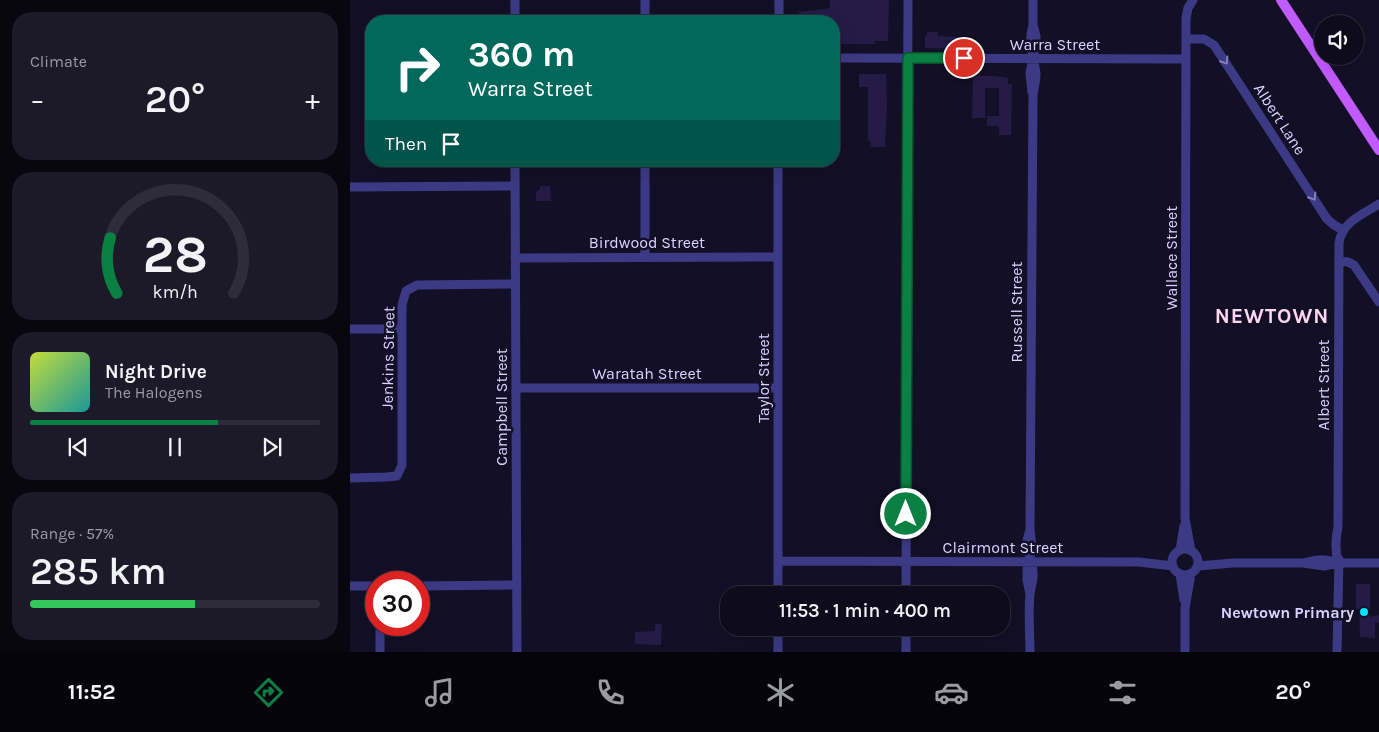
<!DOCTYPE html>
<meta charset="utf-8">
<style>
body{margin:0;font-family:Karla,sans-serif;background:#1c1929;color:#f1f3f6;height:100vh;display:flex;flex-direction:column;font-size:19px;white-space:nowrap}
*{box-sizing:border-box;margin:0}
p{font-size:16px;color:#9b9ba3}
.icon{flex:none;width:28px;height:28px;fill:none;stroke:currentColor;stroke-width:2;stroke-linecap:round;stroke-linejoin:round}
.map{position:relative;flex:1;overflow:hidden}
.details{display:flex;flex-direction:column;gap:12px;padding:12px;background:#08060f;width:350px}
.details>*{flex:none}
.guide{position:absolute;left:15px;top:15px;width:475px;height:152px;border-radius:20px;box-shadow:0 5px 20px #0002,0 0 0 1px #2e2b3b;background:#00695c;color:#fff;overflow:hidden}
.fabs{position:absolute;left:964px;top:15px;display:grid;gap:10px}
.fabs a{display:grid;place-items:center;width:50px;height:50px;border-radius:50%;background:#0e0b1c;box-shadow:0 5px 20px #0002,0 0 0 1px #2e2b3b;font-size:25px}
.speed{position:absolute;left:15px;top:571px;display:flex;gap:10px;font-size:25px;font-weight:700;text-align:center}
.speed>*{display:grid;place-content:center;width:65px;height:65px;border-radius:50%;background:#0e0b1c;box-shadow:0 5px 20px #0002,0 0 0 1px #2e2b3b;line-height:1}
.speed .limit{border:8px solid #d22;background:#fff;color:#111}
.pin{position:absolute;display:grid;place-items:center;width:42px;height:42px;color:#fff;margin:-21px;border:2px solid #fff;border-radius:50%;box-shadow:0 1px 5px #0007}
.me{position:absolute;width:55px;margin:-28px;rotate:0deg;stroke-linejoin:round;filter:drop-shadow(0 0 4px #0008)}
.turn{display:flex;align-items:center;gap:18px;height:105px;padding:0 20px;font-size:22px}
.turn .icon{width:65px;height:65px;stroke-width:2.5}
.turn b{display:block;font-size:35px;line-height:42px}
.then{display:flex;align-items:center;height:48px;padding:0 20px;background:#0003;gap:10px;font-size:19px}
.big{font-size:38px;font-weight:600;line-height:1.1}
.details .card{flex:1;display:flex;flex-direction:column;justify-content:center;gap:8px;min-width:0;padding:0 18px;border-radius:20px;background:#1c1929}
.details .dial{align-items:center;gap:0}
.dial svg{height:130px;overflow:visible;fill:none;stroke:#2e2b3b;stroke-width:7;stroke-linecap:round;text-anchor:middle}
.dial text{fill:#f1f3f6;stroke:none}
.song{display:flex;align-items:center;gap:15px}
.cover{width:60px;height:60px;border-radius:8px;background:linear-gradient(135deg,hsl(70 70% 55%),hsl(180 70% 35%))}
.played{height:5px;border-radius:2px;background:linear-gradient(90deg,#0b8043 65%,#2e2b3b 65%)}
.keys{display:flex;justify-content:space-around;direction:ltr}
.heat{display:flex;justify-content:space-between;align-items:center;font-size:28px;direction:ltr}
.charge{height:8px;border-radius:4px;background:linear-gradient(90deg,#34c759 57%,#2e2b3b 0)}
.trip{position:absolute;left:370px;top:586px;width:290px;height:50px;border-radius:20px;background:#0e0b1c;box-shadow:0 5px 20px #0002,0 0 0 1px #2e2b3b;font-weight:600;line-height:50px;text-align:center}
.tab-bar{display:flex;height:80px;justify-content:space-around;align-items:center;background:#06040b;color:#9b9ba3}
.tab-bar .icon{width:35px;height:35px}
.tab-bar .active{color:#0b8043}
.tab-bar b{font-size:22px;color:#f1f3f6}
main{display:flex;flex:1;min-height:0}
.map>svg:first-child{display:block}
.building{fill:#241b47}
.lines{fill:none;stroke-linecap:round;stroke-linejoin:round}
.minor{stroke:#3d3a85;stroke-width:9}
.major{stroke:#c25bff;stroke-width:10}
.oneway{stroke:#837fbc}
.route-casing{stroke:#07532c;stroke-width:12}
.route{stroke:#0b8043;stroke-width:9}
.poi-dot{fill:#00e5ff;stroke:#130f26;stroke-width:2}
.labels{text-anchor:middle;dominant-baseline:central;stroke-width:5;stroke-linejoin:round;paint-order:stroke}
.street-label{font-size:16px;fill:#d9d4ff;stroke:#130f26}
.poi-label{font-size:16px;font-weight:bold;fill:#d9d4ff;stroke:#130f26;text-anchor:end}
.district-label{font-size:21px;font-weight:bold;letter-spacing:1px;fill:#ffd6f0;stroke:#130f26}
</style>
<main>
<section class="details">
<div class="card"><p>Climate</p>
<div class="heat"><a>−</a><b class="big">20°</b><a>+</a></div>
</div>
<div class="card dial"><svg viewBox="0 0 100 80">
<path d="M14 69A42 42 0 1 1 86 69"/>
<path d="M14 69A42 42 0 0 1 10 35" stroke="#0b8043"/>
<text x="50" y="56" font-size="32" font-weight="700">28</text>
<text x="50" y="72" font-size="11">km/h</text>
</svg></div>
<div class="card">
<div class="song"><i class="cover"></i><div><b>Night Drive</b><p>The Halogens</p></div></div>
<div class="played"></div>
<div class="keys"><svg class="icon" aria-label="previous" viewBox="0 0 24 24"><path d="M18 5L8 12l10 7zM5 5v14"/></svg><svg class="icon" aria-label="pause" viewBox="0 0 24 24"><path d="M8 5v14M16 5v14"/></svg><svg class="icon" aria-label="next" viewBox="0 0 24 24"><path d="M6 5l10 7-10 7zM19 5v14"/></svg></div>
</div>
<div class="card"><p>Range · 57%</p><b class="big">285 km</b><div class="charge"></div></div>
</section>
<div class="map">
<svg width="1029" height="652" viewBox="0 0 1029 652">
<rect width="100%" height="100%" fill="#130f26"/>
<!-- building -->
<path class="building" d="M480,0H539L538,41H525V44H484V21H449V12L480,8Z
M577,32H588V36L614,37V49L575,48V36H577Z
M509,74H536L537,107L535,147H520L521,141H518V87H509Z
M623,76H645L658,78V84H662L661,135H649V126H637V116H649V88H635V118H622Z
M484,79H491V108H484Z
M190,186H200L201,201H186V192L190,189Z
M1006,584H1020V617L1029,615V623L1025,622V638L1010,637L1009,609H1006Z
M305,624H312L311,645L285,644V632L305,631Z"/>
<g class="lines">
<!-- minor -->
<path class="minor" d="M165,0V21
M295,0V21
M429,21V0
M836,39H854L864,45L977,219L984,225L993,230
M484,58L836,59
M682,92L680,73L686,44V36L683,25V0
M165,161L167,652
M295,161V257
M0,187L165,186
M165,258L428,257
M989,261L998,262L1004,265L1029,302
M0,329H52
M166,388H428
M0,478L36,477L47,476L52,465V305L56,291L67,285L165,284
M822 562a13 13 0 1 1 26 0a13 13 0 1 1-26 0Z
M830,550L834,526
M841,551L835,518L836,18L838,8L843,0
M428,561L789,562L823,566
M954,563C966,559 973,559 985,562
M988,563C985,550 985,540 988,527L989,243C992,222 1013,214 1029,204
M848,566L883,563H953L974,566L988,563H1029
M830,574L834,600
M0,586H26
M69,586L167,585
M680,594L677,580V569L682,549L680,529L683,95C684,88 686,81 686,74C684,55 677,45 683,25
M428,595V161
M556,595L558,0
M30,652V625
M428,652V628
M556,652V628
M680,652C680,633 678,612 680,594C681,586 684,579 683,571C681,551 672,552 680,530
M835,652V608L841,574
M987,652L989,559"/>
<!-- major -->
<path class="major" d="M931,0L1029,150"/>
</g>
<!-- one-way arrows -->
<defs><path id="oneway-chevron" d="M-2-3.5L2.5 0L-2 3.5" fill="none" stroke-width="1.6" stroke-linecap="round" stroke-linejoin="round" transform="scale(1.25)"/></defs>
<g class="oneway">
<use href="#oneway-chevron" transform="translate(875 61) rotate(57)"/>
<use href="#oneway-chevron" transform="translate(963 197) rotate(57)"/>
</g>
<g class="lines">
<!-- route casing -->
<g class="route-casing">
<path id="route" d="M556,514L558,58H614"/>
</g>
<!-- route -->
<use href="#route" class="route"/>
</g>
<!-- markers -->
<circle class="poi-dot" cx="1014" cy="612" r="5"/>
<g class="labels">
<!-- street labels -->
<g class="street-label">
<text x="705" y="44">Warra Street</text>
<text transform="translate(930 119) rotate(57)">Albert Lane</text>
<text x="297" y="242">Birdwood Street</text>
<text transform="translate(821 258) rotate(-90)">Wallace Street</text>
<text transform="translate(666 312) rotate(-90)">Russell Street</text>
<text transform="translate(38 358) rotate(-89)">Jenkins Street</text>
<text x="297" y="373">Waratah Street</text>
<text transform="translate(413 378) rotate(-90)">Taylor Street</text>
<text transform="translate(973 385) rotate(-90)">Albert Street</text>
<text transform="translate(151 407) rotate(-90)">Campbell Street</text>
<text x="653" y="547">Clairmont Street</text>
</g>
<!-- poi labels -->
<g class="poi-label">
<text x="1004" y="612">Newtown Primary</text>
</g>
<!-- district labels -->
<g class="district-label">
<text x="922" y="316">NEWTOWN</text>
</g>
</g>
</svg>
<div class="fabs">
<a><svg class="icon" aria-label="sound" viewBox="0 0 24 24"><path d="M4 9h4l5-4v14l-5-4H4zM17 9q2 3 0 6"/></svg></a>
</div>
<div class="speed"><div class="limit">30</div></div>
<div class="pin" style="left:614px;top:58px;background:#d93025"><svg class="icon" aria-label="arrive" viewBox="0 0 24 24"><path d="M6 21V4h12l-3 4 3 4H6"/></svg></div>
<svg class="me" style="left:556px;top:514px" viewBox="-20 -20 40 40"><circle r="17" fill="#0b8043" stroke="#fff" stroke-width="3"/><path d="M0-11L8 9 0 5-8 9z" fill="#fff"/></svg>
<div class="trip">11:53 · 1 min · 400 m</div>
<div class="guide">
<div class="turn"><svg class="icon" aria-label="right" viewBox="0 0 24 24"><path d="M7 20v-9h11M14 6l5 5-5 5"/></svg><div><b>360 m</b>Warra Street</div></div>
<div class="then">Then<svg class="icon" aria-label="arrive" viewBox="0 0 24 24"><path d="M6 21V4h12l-3 4 3 4H6"/></svg></div>
</div>
</div>
</main>
<nav class="tab-bar">
<b>11:52</b>
<svg class="icon active" aria-label="directions" viewBox="0 0 24 24"><path d="M12 3l9 9-9 9-9-9zM9 14v-3h6M13 9l2 2-2 2"/></svg>
<svg class="icon" aria-label="music" viewBox="0 0 24 24"><path d="M9 18V5l10-2v13"/><circle cx="6" cy="18" r="3"/><circle cx="16" cy="16" r="3"/></svg>
<svg class="icon" aria-label="phone" viewBox="0 0 24 24"><path d="M5 4h4l2 5-3 2q2 4 5 5l2-3 5 2v4C11 20 4 13 5 4z"/></svg>
<svg class="icon" aria-label="climate" viewBox="0 0 24 24"><path d="M12 3v18M4 7l16 10M4 17L20 7"/></svg>
<svg class="icon" aria-label="car" viewBox="0 0 24 24"><path d="M5 17H2v-5l4-1 3-4h7l3 4 3 1v5h-3M9 17h6M6 11h13"/><circle cx="7" cy="17" r="2"/><circle cx="17" cy="17" r="2"/></svg>
<svg class="icon" aria-label="filters" viewBox="0 0 24 24"><path d="M4 7h16M4 17h16"/><circle cx="9" cy="7" r="2"/><circle cx="15" cy="17" r="2"/></svg>
<b>20°</b>
</nav>
